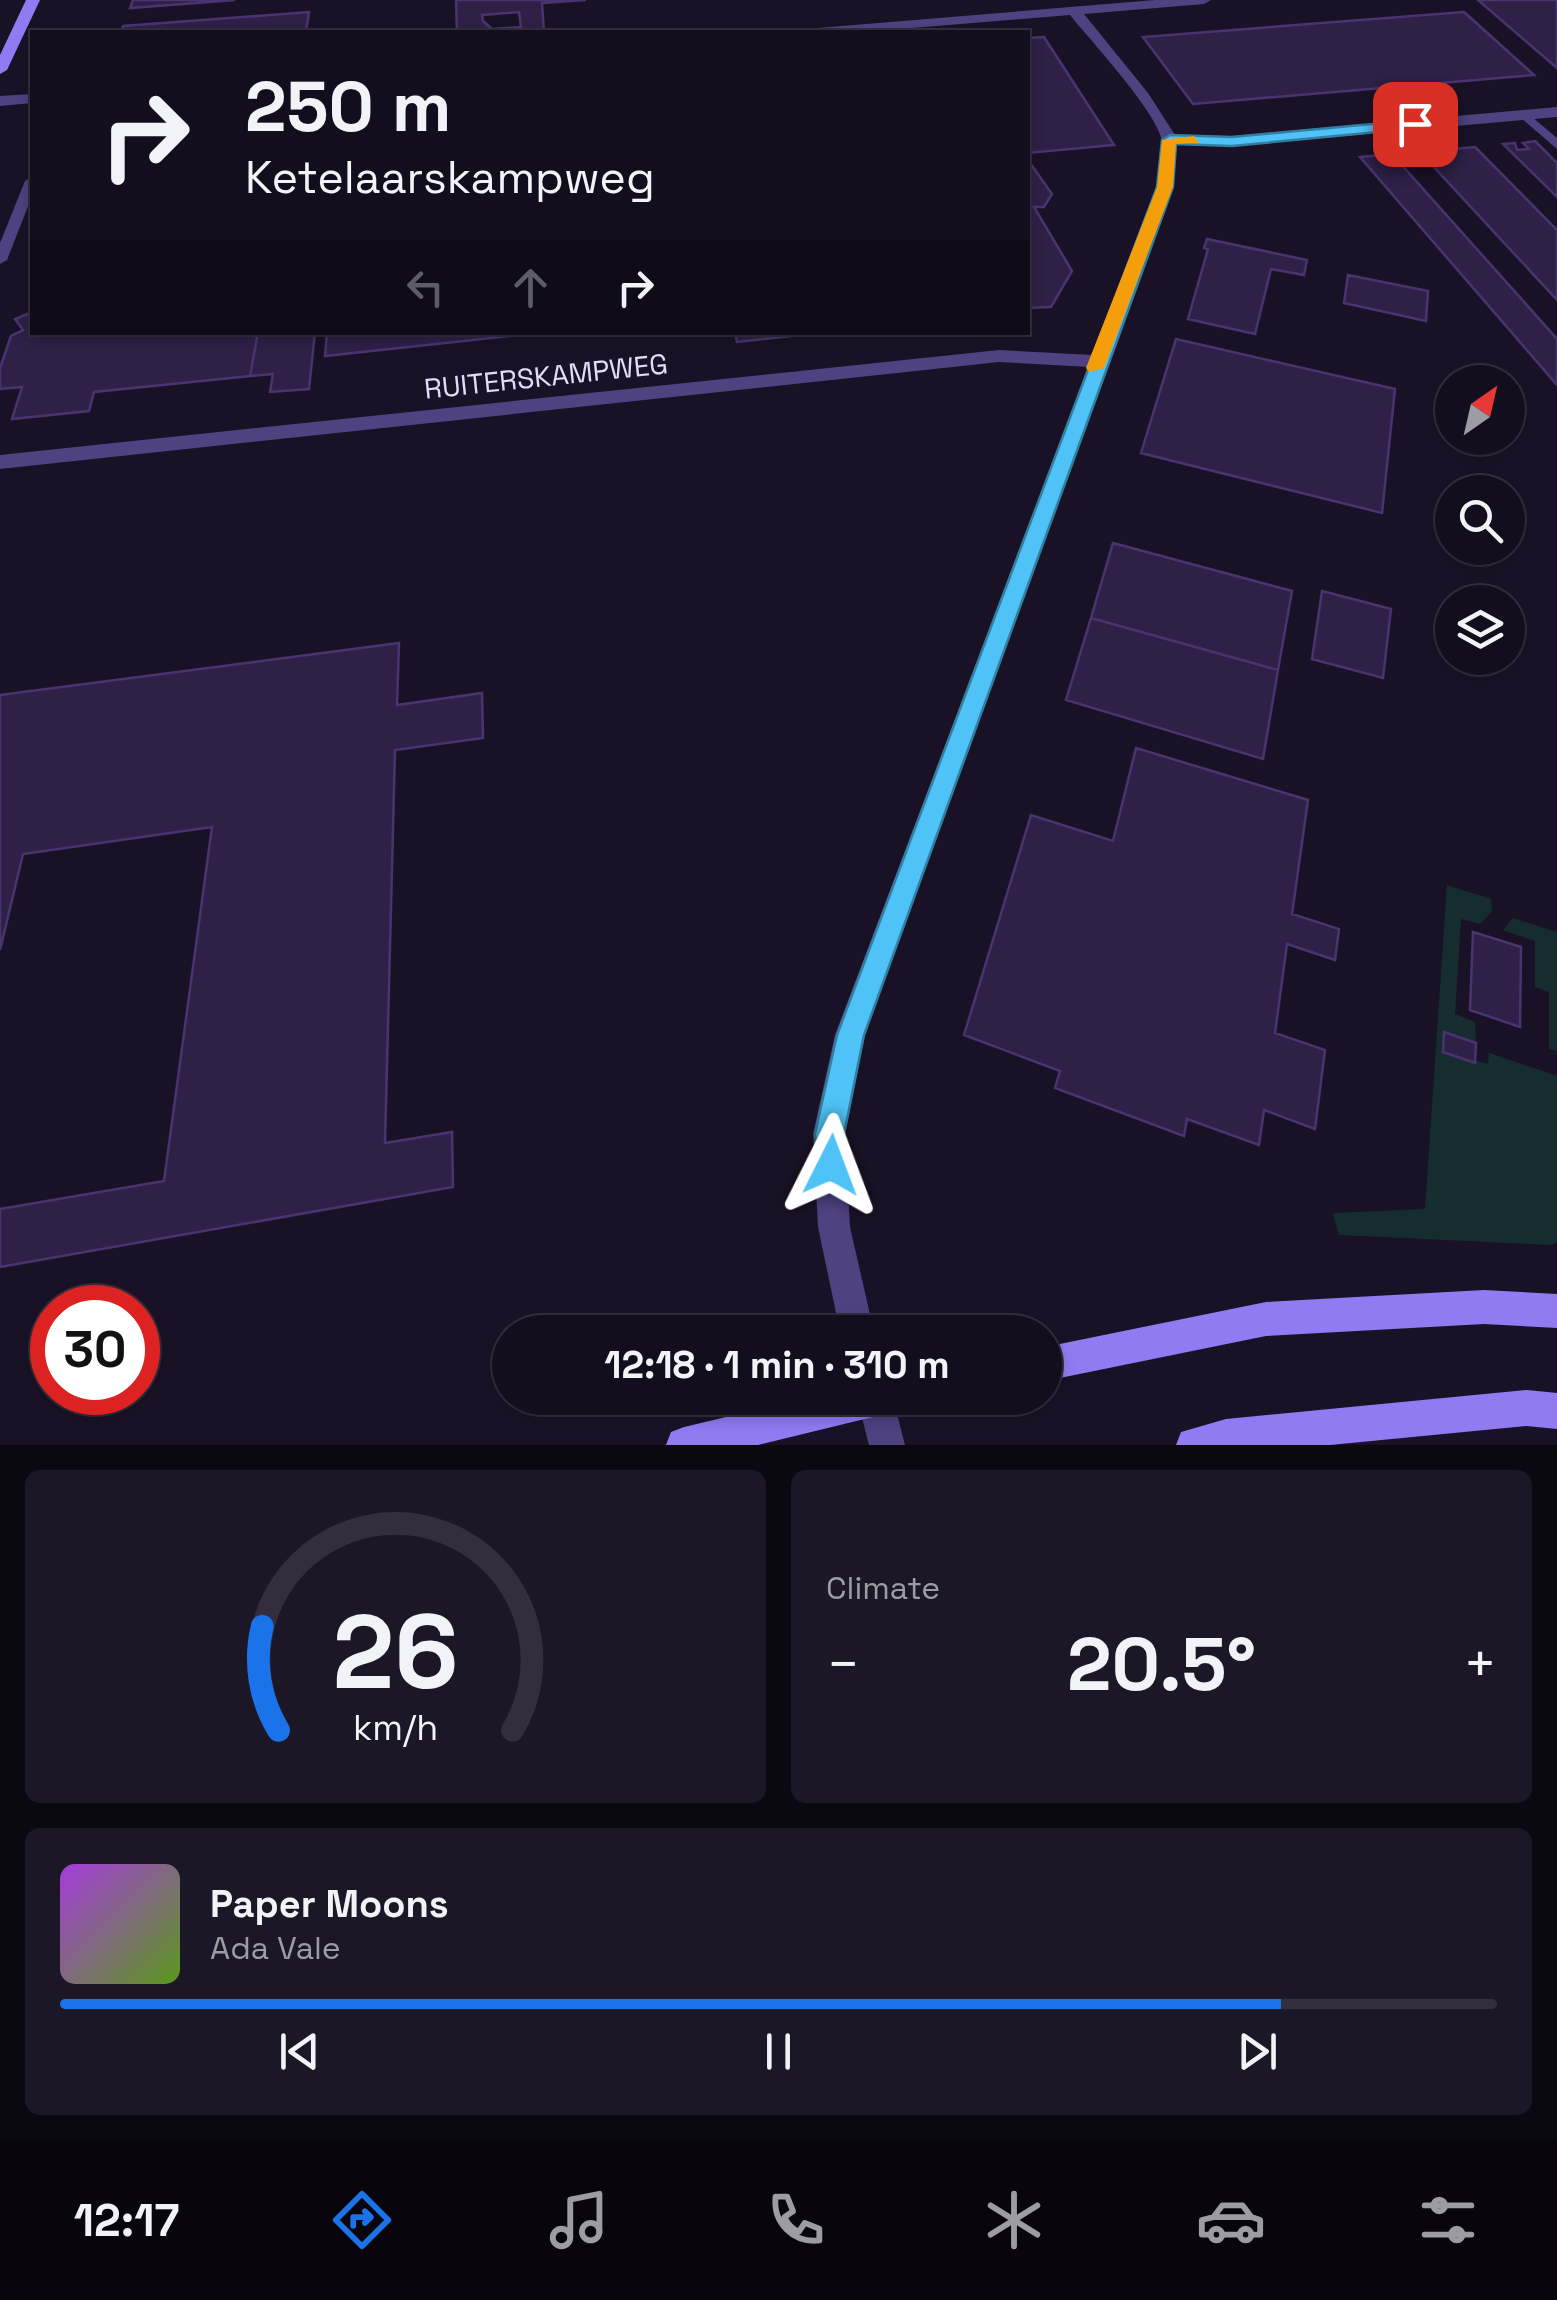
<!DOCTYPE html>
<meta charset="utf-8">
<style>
body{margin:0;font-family:"Space Grotesk",sans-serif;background:#1c1726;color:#f1f3f6;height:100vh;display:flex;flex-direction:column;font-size:38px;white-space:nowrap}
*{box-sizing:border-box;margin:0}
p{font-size:32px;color:#9d9ca4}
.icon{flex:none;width:55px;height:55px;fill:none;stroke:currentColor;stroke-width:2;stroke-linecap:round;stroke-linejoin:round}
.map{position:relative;height:1445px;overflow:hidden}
.sheet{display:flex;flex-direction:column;gap:25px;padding:25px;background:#0a0810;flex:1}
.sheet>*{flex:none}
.top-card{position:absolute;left:30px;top:30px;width:1000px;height:305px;border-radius:0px;box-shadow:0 5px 15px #0003,0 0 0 2px #322e3b;background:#130e1d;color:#f1f3f6;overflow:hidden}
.needle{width:65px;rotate:34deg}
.tools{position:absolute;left:1435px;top:365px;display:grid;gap:20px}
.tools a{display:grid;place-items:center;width:90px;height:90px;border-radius:50%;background:#130e1d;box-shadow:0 5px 15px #0003,0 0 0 2px #322e3b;font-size:50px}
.speed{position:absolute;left:30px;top:1285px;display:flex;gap:20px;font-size:50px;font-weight:700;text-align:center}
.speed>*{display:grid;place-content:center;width:130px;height:130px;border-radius:50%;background:#130e1d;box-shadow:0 5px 15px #0003,0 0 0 2px #322e3b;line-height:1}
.speed .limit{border:15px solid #d22;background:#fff;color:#111}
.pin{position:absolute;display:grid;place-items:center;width:85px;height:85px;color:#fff;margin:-42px;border-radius:20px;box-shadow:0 5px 15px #0006}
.me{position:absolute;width:110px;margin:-55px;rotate:3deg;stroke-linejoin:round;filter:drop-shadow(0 0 8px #0008)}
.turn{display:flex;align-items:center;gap:35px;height:210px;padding:0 50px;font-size:45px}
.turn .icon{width:130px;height:130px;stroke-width:2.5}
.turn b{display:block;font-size:70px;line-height:85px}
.lanes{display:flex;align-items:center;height:95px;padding:0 50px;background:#0003;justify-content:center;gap:50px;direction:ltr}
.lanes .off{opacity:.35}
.big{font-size:75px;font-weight:700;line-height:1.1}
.sheet .card{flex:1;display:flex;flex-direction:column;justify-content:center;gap:15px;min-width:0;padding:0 35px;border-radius:15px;background:#1c1726}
.sheet .dial{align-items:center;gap:0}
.dial svg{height:260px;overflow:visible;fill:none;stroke:#322e3b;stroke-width:7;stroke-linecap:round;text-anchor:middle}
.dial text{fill:#f1f3f6;stroke:none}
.song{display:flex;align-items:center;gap:30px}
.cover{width:120px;height:120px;border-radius:15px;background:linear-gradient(135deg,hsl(280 70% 55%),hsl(90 70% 35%))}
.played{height:10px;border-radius:5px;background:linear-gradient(90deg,#1a73e8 85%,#322e3b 85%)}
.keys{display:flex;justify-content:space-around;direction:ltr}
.heat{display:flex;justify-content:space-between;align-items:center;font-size:55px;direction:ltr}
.sheet .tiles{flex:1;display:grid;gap:25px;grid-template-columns:1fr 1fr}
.card:last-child{grid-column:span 2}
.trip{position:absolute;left:492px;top:1315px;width:570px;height:100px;border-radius:50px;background:#130e1d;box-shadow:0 5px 15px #0003,0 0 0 2px #322e3b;font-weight:700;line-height:100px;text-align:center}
.tabs{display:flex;height:160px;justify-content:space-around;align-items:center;background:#08060c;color:#9d9ca4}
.tabs .icon{width:70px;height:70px}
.tabs .on{color:#1a73e8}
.tabs b{font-size:45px;color:#f1f3f6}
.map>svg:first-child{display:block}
.green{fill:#162d30}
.building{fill:#2e2046;stroke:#493470;stroke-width:2.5;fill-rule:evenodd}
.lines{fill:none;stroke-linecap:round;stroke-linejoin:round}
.lane{fill:#4e4281;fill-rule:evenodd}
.street{fill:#4e4281;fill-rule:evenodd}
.secondary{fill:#917bf3;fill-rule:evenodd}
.route{fill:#4fc3f7;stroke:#337fa1;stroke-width:2.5}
.slow{fill:#f59e0b}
.labels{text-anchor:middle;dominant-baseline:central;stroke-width:10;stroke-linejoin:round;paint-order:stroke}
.street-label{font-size:28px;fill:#e4dbfc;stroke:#191227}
</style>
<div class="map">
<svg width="1557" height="1445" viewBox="0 0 1557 1445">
<rect width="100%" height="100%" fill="#191227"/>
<!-- green -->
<path class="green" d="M1447,885L1491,899L1492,911L1480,924L1461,919L1455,1014L1475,1022L1476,1043L1444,1032L1443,1051L1488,1064L1489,1053L1557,1076V1242L1552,1245L1339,1235L1333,1213L1425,1209Z
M1513,918L1557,932V1051L1549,1049V992L1535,987V941L1503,930Z"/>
<!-- building -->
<path class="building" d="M133,0H235L130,8Z
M456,0H586L542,3L544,32H457ZM519,12L521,27L492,29L483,21L482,15Z
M1478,0H1557V68Z
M309,12L306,32H121L123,26Z
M1464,12L1534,75L1193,104L1143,37Z
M1044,37L1114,145L1028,153V38Z
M1535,141L1557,163V197L1503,144L1515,143L1517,150L1529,149L1523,143Z
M1475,147L1557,230V300L1420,152Z
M1392,154L1557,339V385L1360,157Z
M1028,160L1052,194L1044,207H1034L1072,271L1051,307L1028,308Z
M1207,239L1307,260L1304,275L1271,269L1255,334L1188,319L1208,249L1204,248Z
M1348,275L1428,291L1426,321L1344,303Z
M32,312V332H258L250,376L94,392L89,411L12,419L22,387L0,389V368L11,336L23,330L15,319Z
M258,332H315L309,389L270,392L273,374L250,376Z
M327,332H519L520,335L325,356Z
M735,332H827L737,342Z
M1176,339L1395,389L1382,513L1141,453Z
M1113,543L1292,591L1278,670L1091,618Z
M1322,591L1391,609L1383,678L1312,659Z
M1091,618L1278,670L1263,759L1066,700Z
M399,643L397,705L482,693L483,738L395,750L385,1143L452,1132L453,1187L0,1267V1209L164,1181L212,827L23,854L0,950V695Z
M1136,748L1308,800L1292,914L1339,929L1335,960L1287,944L1275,1033L1325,1050L1315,1129L1264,1110L1259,1145L1187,1119L1184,1136L1055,1088L1060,1071L964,1035L1031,815L1113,841Z
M1473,932L1521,947L1520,1027L1470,1010Z
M1444,1032L1476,1043L1475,1063L1443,1052Z"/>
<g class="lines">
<!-- lane -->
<path class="lane" d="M1525,111L1557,138V149L1521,118V112Z
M32,177V196L7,260L0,264V243L25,181Z"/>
<!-- street -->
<path class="street" d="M1155,0H1211L1204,4L1084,14L1148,93L1175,135L1232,136L1557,107V117L1232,146L1177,145L1173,187L865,1035L845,1134L850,1227L874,1332H840L818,1227L813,1134L835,1035L1089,367L999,362L0,469V455L999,350L1093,355C1110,309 1170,184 1162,141C1157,112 1091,41 1070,15L864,32H811L818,28Z
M32,94V103L0,106V96Z
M857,1398H893L905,1445H869Z"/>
<!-- secondary -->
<path class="secondary" d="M26,0H40L7,70L0,74V55Z
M1484,1290L1557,1294V1328L1484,1324L1266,1336L1045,1381V1347L1266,1302Z
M1527,1390L1557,1393V1429L1527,1426L1330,1445H1176L1181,1432L1226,1419Z
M806,1398H895L890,1411L877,1416L758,1445H666L671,1432L684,1427Z"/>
</g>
<!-- route -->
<path class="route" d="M1415,120L1420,128L1232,146L1176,144L1173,187L864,1035L844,1134L845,1165L841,1175L831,1179L820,1175L815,1134L837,1035L1157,187L1162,140L1170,135L1232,137Z"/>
<!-- slow -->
<path class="slow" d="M1194,136L1199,143L1176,144L1173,187L1104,368L1089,372L1086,368L1157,187L1162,140Z"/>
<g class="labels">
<!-- street labels -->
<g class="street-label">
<text transform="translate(546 376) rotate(-6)">RUITERSKAMPWEG</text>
</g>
</g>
</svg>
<div class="tools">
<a><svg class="needle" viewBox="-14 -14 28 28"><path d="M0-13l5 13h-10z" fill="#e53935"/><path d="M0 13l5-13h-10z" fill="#9d9ca4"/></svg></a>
<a><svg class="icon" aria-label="search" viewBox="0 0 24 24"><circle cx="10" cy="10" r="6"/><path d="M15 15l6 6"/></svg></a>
<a><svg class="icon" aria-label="layers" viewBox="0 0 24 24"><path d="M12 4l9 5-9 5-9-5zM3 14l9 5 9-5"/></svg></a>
</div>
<div class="speed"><div class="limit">30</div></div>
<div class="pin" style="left:1415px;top:124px;background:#d93025"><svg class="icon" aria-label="arrive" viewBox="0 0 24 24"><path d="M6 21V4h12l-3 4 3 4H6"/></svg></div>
<svg class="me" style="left:831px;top:1165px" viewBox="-20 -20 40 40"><path d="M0-17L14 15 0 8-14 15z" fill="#4fc3f7" stroke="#fff" stroke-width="4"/></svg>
<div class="trip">12:18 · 1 min · 310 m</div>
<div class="top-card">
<div class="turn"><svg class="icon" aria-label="right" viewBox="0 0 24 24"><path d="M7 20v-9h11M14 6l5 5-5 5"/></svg><div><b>250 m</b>Ketelaarskampweg</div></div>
<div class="lanes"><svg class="icon off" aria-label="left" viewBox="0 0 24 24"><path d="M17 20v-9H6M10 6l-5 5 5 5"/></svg><svg class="icon off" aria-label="ahead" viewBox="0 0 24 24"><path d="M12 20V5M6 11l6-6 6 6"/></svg><svg class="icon" aria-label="right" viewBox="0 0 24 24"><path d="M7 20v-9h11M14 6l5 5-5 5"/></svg></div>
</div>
</div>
<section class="sheet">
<div class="tiles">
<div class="card dial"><svg viewBox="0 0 100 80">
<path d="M14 69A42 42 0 1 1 86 69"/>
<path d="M14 69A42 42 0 0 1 9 37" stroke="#1a73e8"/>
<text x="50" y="56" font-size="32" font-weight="700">26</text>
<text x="50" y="72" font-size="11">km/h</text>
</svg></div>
<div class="card"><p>Climate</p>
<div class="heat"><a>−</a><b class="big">20.5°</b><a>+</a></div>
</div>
<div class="card">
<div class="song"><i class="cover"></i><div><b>Paper Moons</b><p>Ada Vale</p></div></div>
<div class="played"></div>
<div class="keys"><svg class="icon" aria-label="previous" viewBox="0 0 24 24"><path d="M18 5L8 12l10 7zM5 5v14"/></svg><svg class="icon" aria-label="pause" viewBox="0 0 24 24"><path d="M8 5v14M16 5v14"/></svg><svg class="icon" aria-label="next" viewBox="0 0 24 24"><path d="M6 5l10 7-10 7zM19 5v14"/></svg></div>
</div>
</div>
</section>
<nav class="tabs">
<b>12:17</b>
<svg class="icon on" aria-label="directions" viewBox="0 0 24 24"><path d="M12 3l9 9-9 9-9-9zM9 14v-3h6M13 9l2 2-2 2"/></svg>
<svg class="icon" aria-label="music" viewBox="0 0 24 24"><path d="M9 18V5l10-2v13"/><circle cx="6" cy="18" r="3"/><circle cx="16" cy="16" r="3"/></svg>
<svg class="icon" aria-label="phone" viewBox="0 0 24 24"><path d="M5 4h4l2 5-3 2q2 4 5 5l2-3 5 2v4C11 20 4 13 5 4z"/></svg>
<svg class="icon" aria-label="climate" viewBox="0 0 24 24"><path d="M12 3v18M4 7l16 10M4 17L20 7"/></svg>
<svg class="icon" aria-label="car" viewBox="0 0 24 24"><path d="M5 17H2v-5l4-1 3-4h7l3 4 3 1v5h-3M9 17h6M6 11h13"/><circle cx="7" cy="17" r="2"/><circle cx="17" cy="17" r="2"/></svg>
<svg class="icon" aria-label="filters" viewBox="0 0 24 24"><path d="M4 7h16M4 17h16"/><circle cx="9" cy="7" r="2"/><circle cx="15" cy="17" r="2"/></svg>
</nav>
